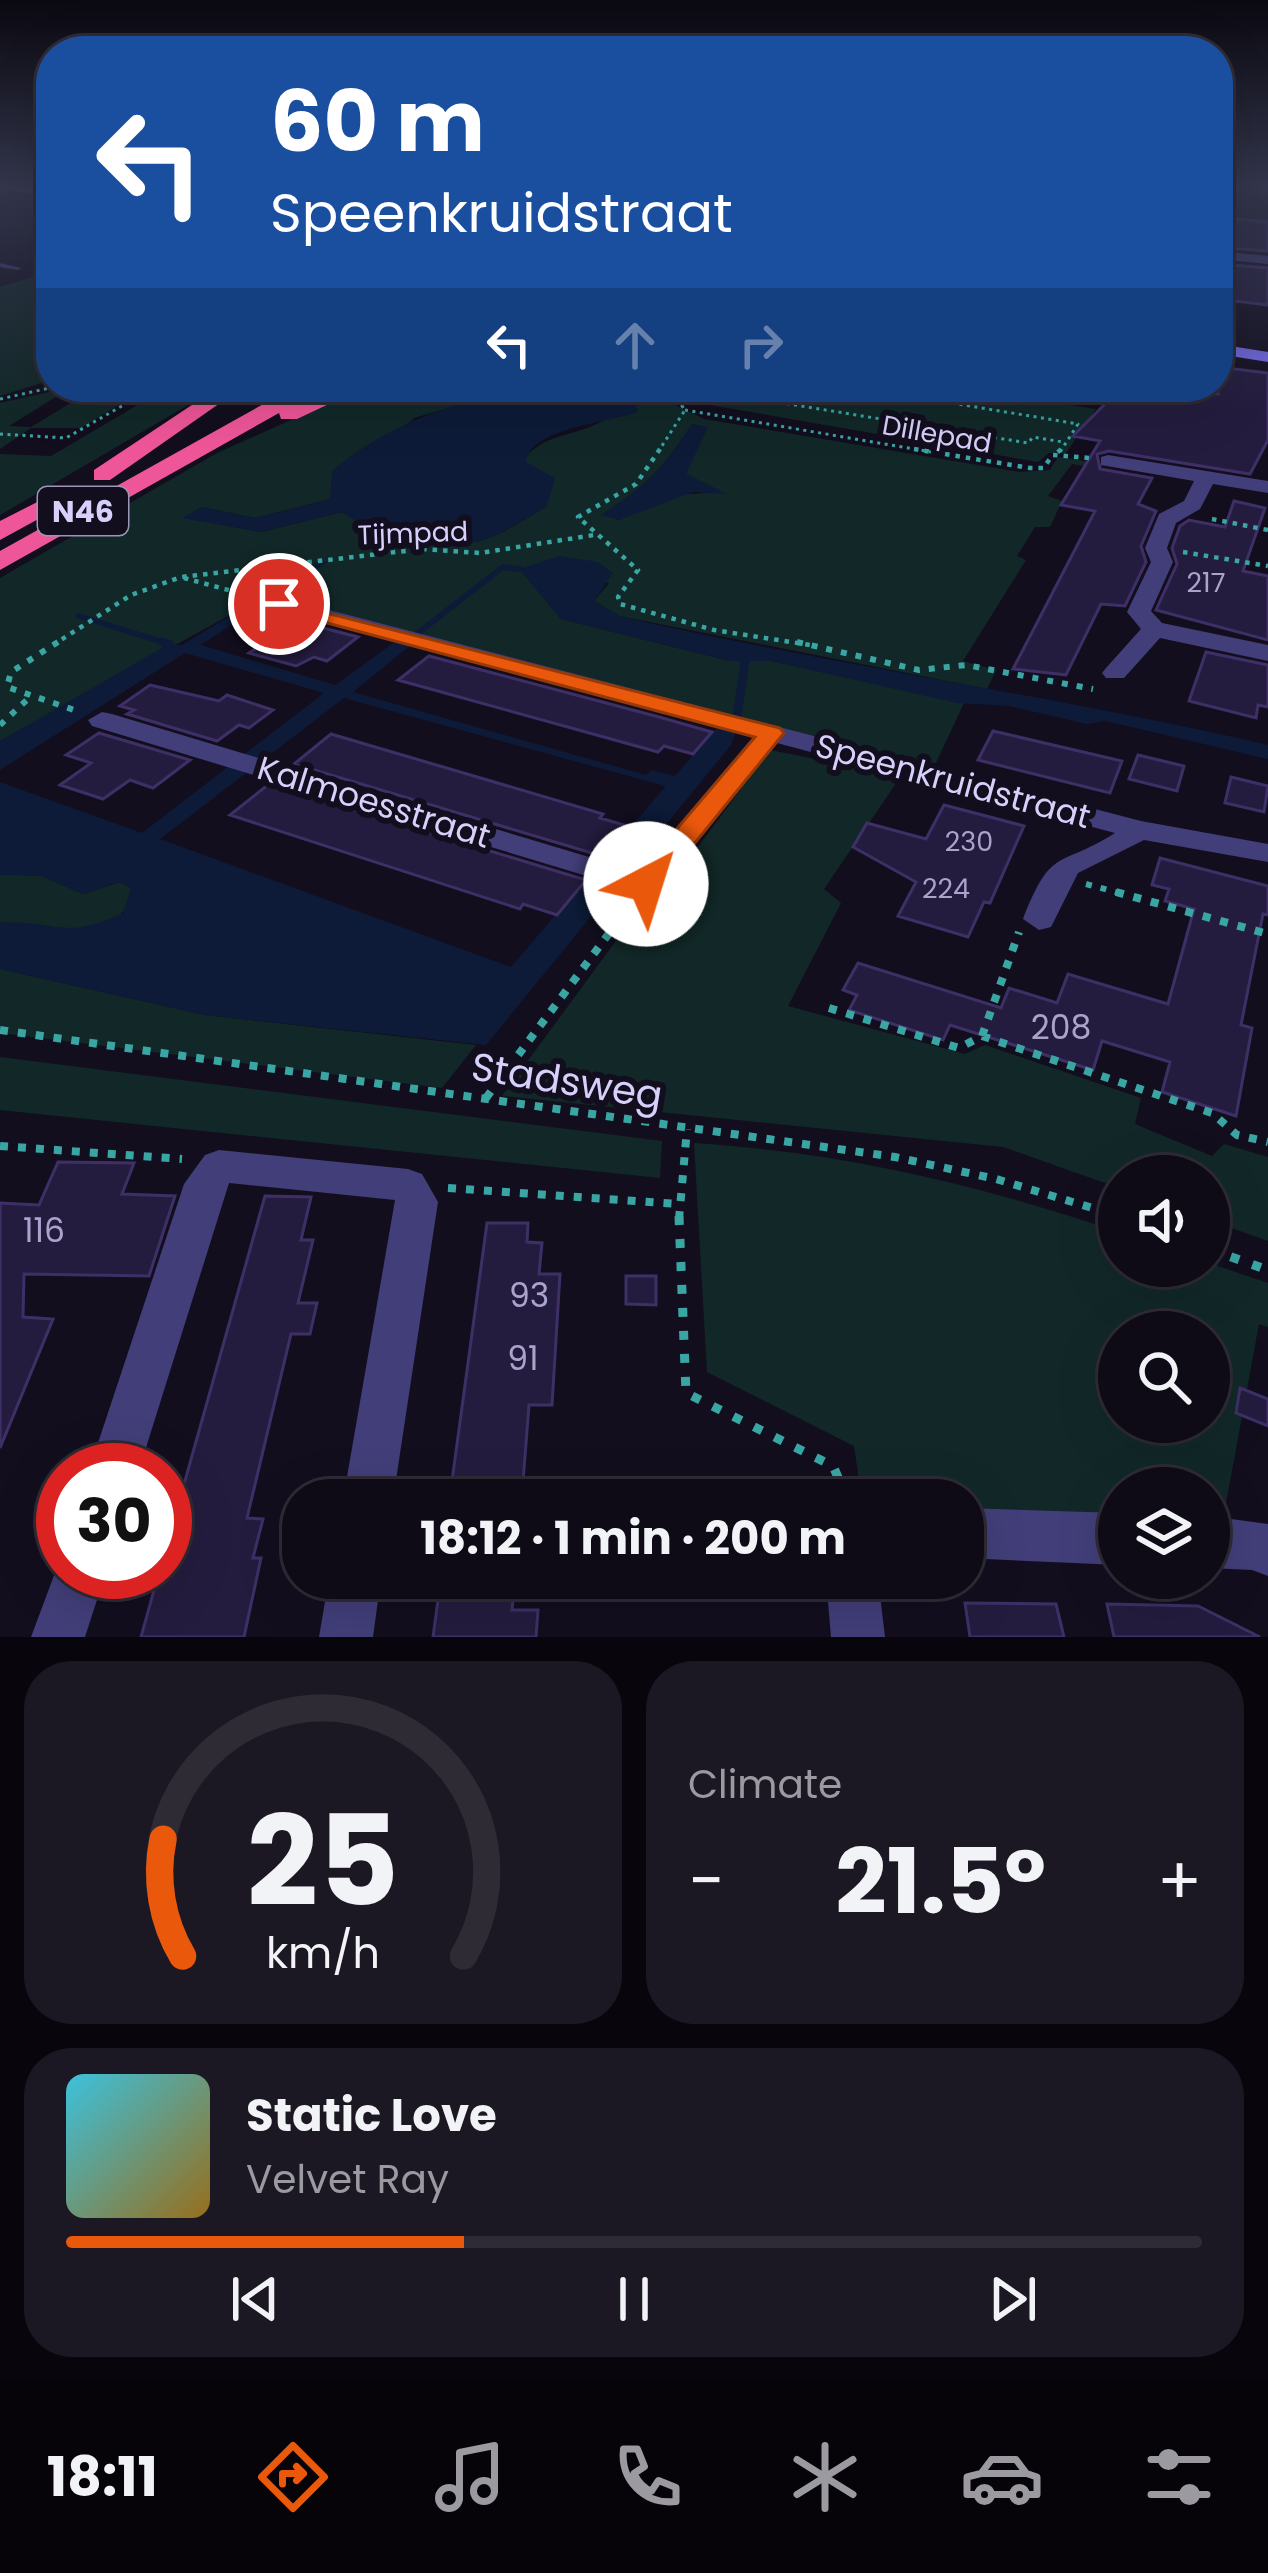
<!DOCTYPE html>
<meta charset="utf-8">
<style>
body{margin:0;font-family:Poppins,sans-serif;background:#1c1823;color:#f1f3f6;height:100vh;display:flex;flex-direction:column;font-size:45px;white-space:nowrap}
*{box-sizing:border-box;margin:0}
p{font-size:39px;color:#9b9aa1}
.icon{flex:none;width:66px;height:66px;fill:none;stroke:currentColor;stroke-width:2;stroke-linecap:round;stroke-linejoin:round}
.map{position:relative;height:1637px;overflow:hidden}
.panel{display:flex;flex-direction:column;gap:24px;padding:24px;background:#08060c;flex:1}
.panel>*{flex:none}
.top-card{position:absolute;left:36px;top:36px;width:1197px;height:366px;border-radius:48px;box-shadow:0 12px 48px #0002,0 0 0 3px #2e2b35;background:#1a4fa0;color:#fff;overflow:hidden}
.tools{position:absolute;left:1098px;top:1155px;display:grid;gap:24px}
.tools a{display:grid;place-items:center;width:132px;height:132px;border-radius:50%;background:#0e0a16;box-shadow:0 12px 48px #0002,0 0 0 3px #2e2b35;font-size:60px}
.speed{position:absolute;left:36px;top:1443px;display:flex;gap:24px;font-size:60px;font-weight:700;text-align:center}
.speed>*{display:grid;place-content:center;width:156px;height:156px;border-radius:50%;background:#0e0a16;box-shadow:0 12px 48px #0002,0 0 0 3px #2e2b35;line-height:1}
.speed .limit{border:18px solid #d22;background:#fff;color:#111}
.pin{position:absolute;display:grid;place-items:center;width:102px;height:102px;color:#fff;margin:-51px;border:6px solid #fff;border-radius:50%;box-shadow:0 3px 12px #0007}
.me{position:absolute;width:132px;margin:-66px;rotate:40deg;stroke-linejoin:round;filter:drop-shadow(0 0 9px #0008)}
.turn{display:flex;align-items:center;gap:42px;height:252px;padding:0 36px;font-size:54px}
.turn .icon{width:156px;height:156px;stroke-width:2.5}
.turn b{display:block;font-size:84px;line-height:102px}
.lanes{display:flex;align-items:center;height:114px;padding:0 36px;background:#0003;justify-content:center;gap:60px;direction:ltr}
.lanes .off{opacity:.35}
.big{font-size:90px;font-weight:700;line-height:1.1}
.panel .widget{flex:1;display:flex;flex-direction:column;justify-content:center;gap:18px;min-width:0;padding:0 42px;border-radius:48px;background:#1c1823}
.panel .dial{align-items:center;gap:0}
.dial svg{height:312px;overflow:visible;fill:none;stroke:#2e2b35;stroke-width:7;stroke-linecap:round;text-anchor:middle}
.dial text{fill:#f1f3f6;stroke:none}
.song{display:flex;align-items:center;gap:36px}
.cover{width:144px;height:144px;border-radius:18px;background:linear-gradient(135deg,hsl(190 70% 55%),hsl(40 70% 35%))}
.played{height:12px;border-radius:6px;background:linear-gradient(90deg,#ea580c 35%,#2e2b35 35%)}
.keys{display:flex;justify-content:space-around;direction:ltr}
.heat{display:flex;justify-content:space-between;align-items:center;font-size:66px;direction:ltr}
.panel .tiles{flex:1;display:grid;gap:24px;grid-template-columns:1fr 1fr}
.widget:last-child{grid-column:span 2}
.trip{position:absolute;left:282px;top:1479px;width:702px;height:120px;border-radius:48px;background:#0e0a16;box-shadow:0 12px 48px #0002,0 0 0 3px #2e2b35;font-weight:700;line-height:120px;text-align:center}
.menu{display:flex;height:192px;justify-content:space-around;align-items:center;background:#060409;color:#9b9aa1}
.menu .icon{width:84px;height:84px}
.menu .on{color:#ea580c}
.menu b{font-size:54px;color:#f1f3f6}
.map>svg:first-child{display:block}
.green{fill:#122828;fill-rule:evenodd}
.water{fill:#0d1b38;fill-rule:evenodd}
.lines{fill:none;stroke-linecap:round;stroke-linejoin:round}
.stream-far1{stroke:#0d1b38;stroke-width:6}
.stream{stroke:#0d1b38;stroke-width:9}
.building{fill:#241c3e;stroke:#3e3067;stroke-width:3}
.path-far4{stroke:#39a6a4;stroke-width:3;stroke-dasharray:3 4.5;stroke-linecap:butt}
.path-far3{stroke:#39a6a4;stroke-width:4.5;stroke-dasharray:4.5 6;stroke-linecap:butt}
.path-far2{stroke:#39a6a4;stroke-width:6;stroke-dasharray:6 9;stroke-linecap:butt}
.path-far1{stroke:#39a6a4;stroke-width:8;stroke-dasharray:8 10;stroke-linecap:butt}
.path{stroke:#39a6a4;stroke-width:9;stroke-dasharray:9 14;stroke-linecap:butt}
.lane{fill:#423e79;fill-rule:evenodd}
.street{fill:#423e79;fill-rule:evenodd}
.secondary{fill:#7970f2;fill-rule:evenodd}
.primary{fill:#c161f0;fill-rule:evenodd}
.highway{fill:#ef5699;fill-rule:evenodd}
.route{fill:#ea580c;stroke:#983908;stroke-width:3}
.labels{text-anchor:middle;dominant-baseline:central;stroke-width:12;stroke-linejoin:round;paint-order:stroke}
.far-street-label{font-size:27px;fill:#d7d0fb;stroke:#120e1e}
.number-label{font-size:27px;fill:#aaa3cc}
.shield{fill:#120e1e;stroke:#9c96b9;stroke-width:3}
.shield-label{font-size:30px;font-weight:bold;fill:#d7d0fb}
.street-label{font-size:33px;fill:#d7d0fb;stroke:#120e1e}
.near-number-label{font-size:33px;fill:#aaa3cc}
.near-street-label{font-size:39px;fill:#d7d0fb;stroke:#120e1e}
</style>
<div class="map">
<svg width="1268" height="1637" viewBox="0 0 1268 1637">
<rect width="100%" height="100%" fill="#120e1e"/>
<!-- green -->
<path class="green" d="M51,271V380L0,396V287Z
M72,387L9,426L31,427L97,387H148L81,428H31L0,449V403Z
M168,387H219L0,515V454L51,456Z
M364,387H575L475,400L414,418L331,499L255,518L202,507L184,518L261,532L342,512C375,536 438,550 479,541C502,536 527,517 547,506L524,458C546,435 566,437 592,426C607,420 621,409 634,401V395L591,387H692L677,406L704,419L1019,472L1050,470L1058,457L1104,464L1100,469L1072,464L1048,496L1062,501L1050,527H1035L1017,556L1026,560L963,661L996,670L987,689L619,616L594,601L609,583L520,569L561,619L730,661H771L964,703L934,767L275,597L327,562L0,741V578L217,453ZM692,424L686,474L722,492L677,495L619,520L603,514C643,489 667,464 692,424Z
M709,387H954L1096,409L1066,453H1049L1038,462L693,402Z
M770,750L901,776L824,889L841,903L788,1006L965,1054L985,1045L1141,1098L1135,1124L1212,1156L1224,1144L1268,1157V1241L1209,1220V1176H1119V1188L1003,1147L502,1096L654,889L668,887Z
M4,874L42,876L83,894L120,882L131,888C125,952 40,920 0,923V875Z
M0,969L205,1015L476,1045L442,1088L0,1033Z
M0,1057L662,1141L660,1178L0,1110Z
M694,1143C845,1153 976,1184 1119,1232V1266L1209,1263L1268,1283V1327L1259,1324L1222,1525H1209V1488H1119V1525L963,1524V1500H862L854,1446L707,1372ZM1119,1332H1209V1422H1119Z"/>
<!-- water -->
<path class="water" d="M591,387L634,395L638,412C609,423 531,427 526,462L555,478L547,506C527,517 501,536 479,541C436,550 376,537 342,512L261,532L182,518L202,507L255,518L330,499L332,471C404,410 499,387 591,387Z
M692,424L708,427L686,474L727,494L693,492L619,520L601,515C642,489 667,465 692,424Z
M560,556L598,562L613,573L594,601L619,616C834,666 1053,695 1268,745V759L1105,721L1087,724L1009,706L957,703L771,661H730L561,619L519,569Z
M329,561L201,645L335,685L396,641L411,645L353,692L646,775L651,770L675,776L729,714L742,717L731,745L486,1045L205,1015L0,969V923C57,919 60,942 123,913L131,888L119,882L83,894L42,876L0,875V782L142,833L324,693L185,653L0,770V741L169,644L182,645L317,563ZM344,698L665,786V787L511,967L160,839Z"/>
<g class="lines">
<!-- stream-far1 -->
<path class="stream-far1" d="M79,616L169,644
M409,640L503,567L519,569"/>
<!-- stream -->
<path class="stream" d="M162,642L169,644
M737,716L745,661"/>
</g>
<!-- building -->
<path class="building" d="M1218,217L1268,222V251L1218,247Z
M1218,264L1268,268V305L1218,299Z
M1218,367L1268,373V440L1250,474L1109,451L1097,454L1100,469L1152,478L1138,504L1156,511L1141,546L1146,562L1125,606L1101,604L1066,675L1013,669L1095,511L1061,505L1100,441L1073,436L1117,392L1134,401L1141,389L1218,394Z
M1234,501L1265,508L1243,571L1268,576V640L1156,610L1177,564L1172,548L1180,526L1189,520L1225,527Z
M296,621L358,637L327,661L314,657L296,666L249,653Z
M1206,652L1268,665V707L1258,705L1256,718L1189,701Z
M429,656L659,717L712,732L693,754L664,746L658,752L398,680Z
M150,685L219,701L227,695L273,710L249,728L239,725L217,741L127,714L134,710L120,706Z
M993,731L1122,761L1110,793L978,760Z
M99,733L190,760L153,788L130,780L103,799L60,785L91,763L66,755Z
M331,734L603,814L600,818L631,827L605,857L294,764Z
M1138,755L1184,766L1177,791L1129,779Z
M1231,777L1268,786L1264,812L1225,803Z
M269,784L586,880L557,915L523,904L520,909L230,815Z
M944,805L1024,826L990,903L984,902L968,937L898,916L916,882L853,847L867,823L926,839Z
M1160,858L1268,886V915L1263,914L1241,1025L1252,1028L1236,1116L1162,1092L1170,1062L1102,1041L1093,1070L950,1025L943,1040L849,1010L857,995L843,990L858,963L1001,1008L1009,988L1057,1003L1068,974L1168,1004L1194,909L1165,901L1169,889L1152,885Z
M58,1162L134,1163L122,1194L175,1196L149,1276L24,1274L23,1317L53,1319L0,1448V1203L39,1205Z
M265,1196L311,1197L301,1240H313L298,1303H317L310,1334H291L247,1518L263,1519L253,1558H261L244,1637H141L159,1572H165V1552Z
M487,1223H528L527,1242L542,1243L539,1274H560L552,1405H529L523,1482L452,1481Z
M626,1276H656V1305L626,1304Z
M1240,1388L1268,1399V1426L1236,1413Z
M441,1578H515L512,1610H538L536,1637H433Z
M965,1603L1056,1604L1064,1637H970Z
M1107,1604L1198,1606L1260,1637H1114Z"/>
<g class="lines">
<!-- path-far4 -->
<path class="path-far4" d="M1249,185L1268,186
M749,387L740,396L1028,443L1033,437L1063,442
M856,387L1078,424L1060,452
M0,399L54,387
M685,410L932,452
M0,434L66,438L155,387
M658,452L685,410L682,406L702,387"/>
<!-- path-far3 -->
<path class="path-far3" d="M660,449L636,484L578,517L638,570L618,597L620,604L714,630L810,645
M914,449L1030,468H1043L1053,455L1090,458
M1058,449L1062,454
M1212,519L1268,530
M1183,552L1268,566
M184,578L258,598
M53,645L131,595L181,577L422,549L480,553L594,535"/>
<!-- path-far2 -->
<path class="path-far2" d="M58,642L11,672L7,687L80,712
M797,642L919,670L966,665L1093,689
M0,725L30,697
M1086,884L1127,895"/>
<!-- path-far1 -->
<path class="path-far1" d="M1116,892L1268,934
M829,1008L959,1048L982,1036L1212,1113L1237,1135L1268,1142
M0,1030L895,1157L996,1179L1119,1216
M982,1036L1019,932
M486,1098L631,904
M0,1146L182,1159
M448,1188L678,1204
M679,1219L687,1129"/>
<!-- path -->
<path class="path" d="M679,1216L686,1393L833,1466L848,1500
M1209,1249L1268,1270"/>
<!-- lane -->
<path class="lane" d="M0,263L21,268L18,270L0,267Z"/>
<!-- street -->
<path class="street" d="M1218,251L1268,256V264L1218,259Z
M1108,455L1268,481V493L1213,484L1200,509L1176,523L1167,548L1173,562L1151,611L1162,623L1268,645V661L1160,638L1124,678H1106L1102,673L1106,668L1141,629L1127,612L1151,562L1145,548L1159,514L1184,501L1194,481L1101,465V457Z
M279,597L1141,821L1268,844V862L1144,840L1078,873L1051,927L1039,930L1023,919C1052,845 1058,869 1115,833L777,743L657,891L646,894L92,726L88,720L102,712L112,714L639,872L753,737L271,609L267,604Z
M219,1150L408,1169L422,1174L438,1202L393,1500H343L395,1200L229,1183L139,1470H89L184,1184L205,1155Z
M963,1508L1119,1513V1565L963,1558Z
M1209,1516L1268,1524V1576L1252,1570L1209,1568Z
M62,1554L63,1572H106L85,1637H31Z
M329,1578H381L373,1637H319Z
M826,1578H878L885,1637H831Z"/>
<!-- secondary -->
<path class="secondary" d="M1218,344L1268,352V362L1218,354Z"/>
<!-- primary -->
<path class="primary" d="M0,185L51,188V196L0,189Z"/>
<!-- highway -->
<path class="highway" d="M219,387H243L110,480H94V470Z
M294,387H319L294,404L337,387H365L297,419H281L279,413L0,570V551Z
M55,493L64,495V505L0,540V521Z"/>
</g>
<!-- sky -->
<linearGradient id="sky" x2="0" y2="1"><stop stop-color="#0a0810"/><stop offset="0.45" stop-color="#33364c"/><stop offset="1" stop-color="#33364c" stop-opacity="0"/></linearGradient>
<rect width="1268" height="414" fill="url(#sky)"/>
<!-- route -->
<path class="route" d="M271,599L780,728L784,733L656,891H635L631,884L635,878L755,737L271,608Z"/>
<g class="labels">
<!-- far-street labels -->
<g class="far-street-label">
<text transform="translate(937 434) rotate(10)">Dillepad</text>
<text transform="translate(413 533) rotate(-2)">Tijmpad</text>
</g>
<!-- number labels -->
<g class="number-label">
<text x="1206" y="582">217</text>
<text x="969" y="841">230</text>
<text x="946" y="888">224</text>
</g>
<!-- shield labels -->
<rect class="shield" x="38" y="487" width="90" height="48" rx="9"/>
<g class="shield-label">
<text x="83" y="511">N46</text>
</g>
<!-- street labels -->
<g class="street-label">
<text transform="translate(953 781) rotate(15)">Speenkruidstraat</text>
<text transform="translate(374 802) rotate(17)">Kalmoesstraat</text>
</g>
<!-- near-number labels -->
<g class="near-number-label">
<text x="1061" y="1027">208</text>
<text x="44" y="1230">116</text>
<text x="529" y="1295">93</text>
<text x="523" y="1358">91</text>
</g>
<!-- near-street labels -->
<g class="near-street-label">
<text transform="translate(567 1081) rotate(9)">Stadsweg</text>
</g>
</g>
</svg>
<div class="tools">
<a><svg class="icon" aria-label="sound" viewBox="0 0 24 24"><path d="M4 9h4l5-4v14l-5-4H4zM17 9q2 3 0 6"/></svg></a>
<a><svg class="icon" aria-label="search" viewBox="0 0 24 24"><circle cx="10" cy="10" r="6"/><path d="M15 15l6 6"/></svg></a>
<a><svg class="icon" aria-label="layers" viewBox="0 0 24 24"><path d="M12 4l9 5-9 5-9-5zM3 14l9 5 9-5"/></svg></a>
</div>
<div class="speed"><div class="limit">30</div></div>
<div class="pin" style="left:279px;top:604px;background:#d93025"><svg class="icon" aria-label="arrive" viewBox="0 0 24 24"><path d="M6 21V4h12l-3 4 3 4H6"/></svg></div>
<svg class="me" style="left:646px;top:884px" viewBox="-20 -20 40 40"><circle r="19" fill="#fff"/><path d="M0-13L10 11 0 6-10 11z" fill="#ea580c"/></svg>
<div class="trip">18:12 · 1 min · 200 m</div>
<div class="top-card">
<div class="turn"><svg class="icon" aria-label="left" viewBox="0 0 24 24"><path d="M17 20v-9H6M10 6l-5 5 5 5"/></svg><div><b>60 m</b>Speenkruidstraat</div></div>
<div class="lanes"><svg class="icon" aria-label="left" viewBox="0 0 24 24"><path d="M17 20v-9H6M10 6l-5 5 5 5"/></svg><svg class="icon off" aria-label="ahead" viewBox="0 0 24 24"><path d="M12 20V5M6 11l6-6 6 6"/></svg><svg class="icon off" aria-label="right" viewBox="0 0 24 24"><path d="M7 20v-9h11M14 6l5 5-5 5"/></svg></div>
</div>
</div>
<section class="panel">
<div class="tiles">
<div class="widget dial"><svg viewBox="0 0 100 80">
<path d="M14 69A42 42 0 1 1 86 69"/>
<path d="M14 69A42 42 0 0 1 9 39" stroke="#ea580c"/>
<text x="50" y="56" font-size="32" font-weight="700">25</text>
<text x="50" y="72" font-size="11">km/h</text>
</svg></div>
<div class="widget"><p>Climate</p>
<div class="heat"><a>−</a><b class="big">21.5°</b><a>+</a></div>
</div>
<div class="widget">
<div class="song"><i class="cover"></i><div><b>Static Love</b><p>Velvet Ray</p></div></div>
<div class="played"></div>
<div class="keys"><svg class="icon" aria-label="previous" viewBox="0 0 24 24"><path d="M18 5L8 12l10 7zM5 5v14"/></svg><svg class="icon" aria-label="pause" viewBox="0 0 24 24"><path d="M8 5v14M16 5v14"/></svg><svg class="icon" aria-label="next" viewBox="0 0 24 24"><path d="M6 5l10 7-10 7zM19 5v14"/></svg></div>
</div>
</div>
</section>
<nav class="menu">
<b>18:11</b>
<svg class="icon on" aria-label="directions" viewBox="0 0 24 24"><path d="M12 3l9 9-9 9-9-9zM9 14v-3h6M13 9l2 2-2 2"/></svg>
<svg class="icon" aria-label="music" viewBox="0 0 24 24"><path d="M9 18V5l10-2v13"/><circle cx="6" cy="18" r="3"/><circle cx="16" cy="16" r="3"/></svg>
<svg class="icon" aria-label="phone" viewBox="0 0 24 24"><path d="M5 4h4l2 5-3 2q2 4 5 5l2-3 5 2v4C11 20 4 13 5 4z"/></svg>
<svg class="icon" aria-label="climate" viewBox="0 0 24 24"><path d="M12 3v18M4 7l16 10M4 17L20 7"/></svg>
<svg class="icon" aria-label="car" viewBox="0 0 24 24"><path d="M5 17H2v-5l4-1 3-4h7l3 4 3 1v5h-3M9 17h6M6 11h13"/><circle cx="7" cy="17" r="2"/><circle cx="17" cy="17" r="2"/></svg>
<svg class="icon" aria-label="filters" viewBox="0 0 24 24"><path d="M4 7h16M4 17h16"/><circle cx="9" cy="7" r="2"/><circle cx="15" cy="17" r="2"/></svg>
</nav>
